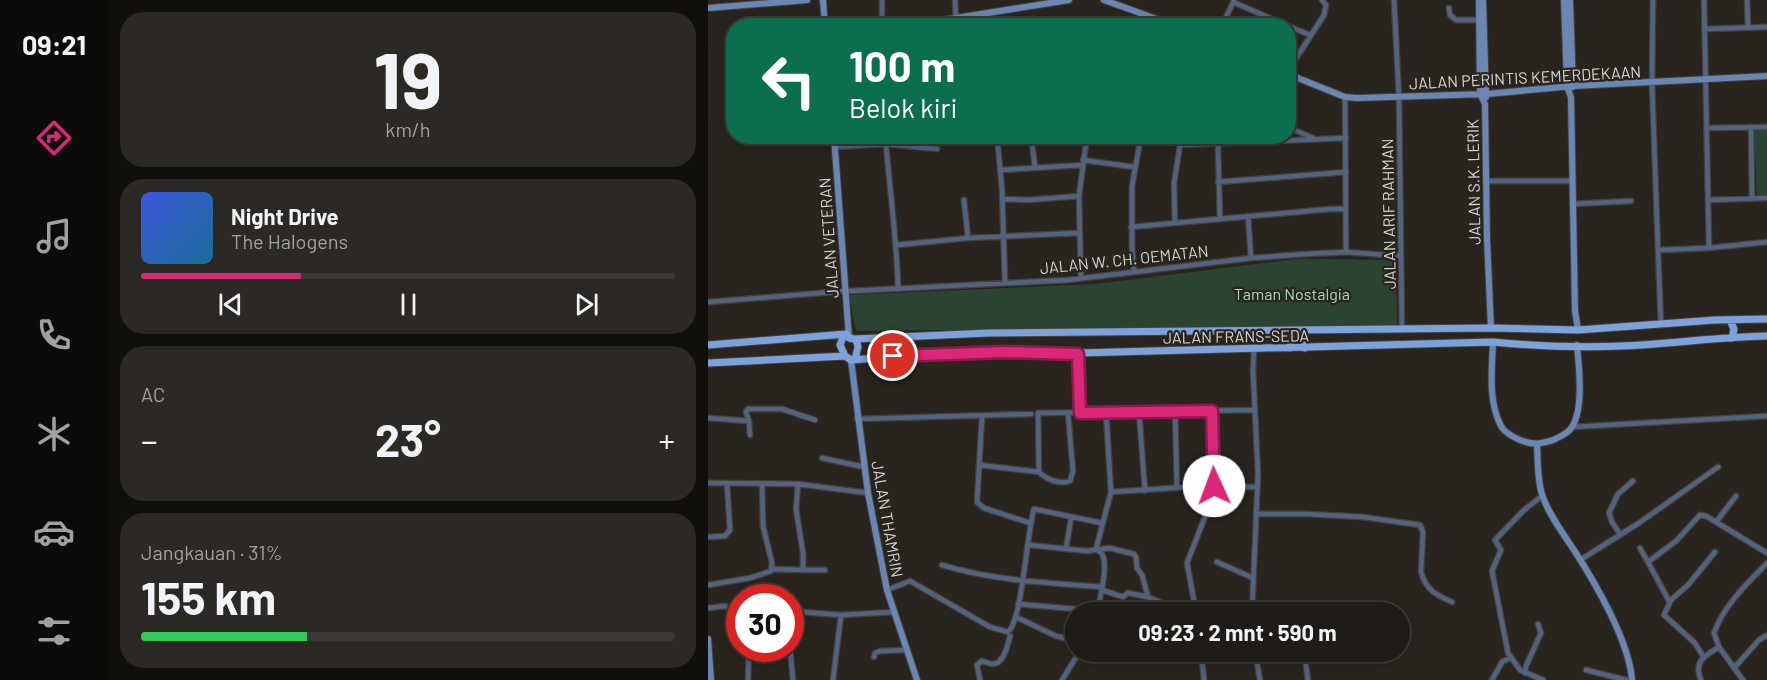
<!DOCTYPE html>
<html lang="id">
<meta charset="utf-8">
<style>
body{margin:0;font-family:Barlow,sans-serif;background:#2c2823;color:#f1f3f6;height:100vh;display:flex;flex-direction:column;font-size:22px;white-space:nowrap}
*{box-sizing:border-box;margin:0}
p{font-size:20px;color:#a1a1a1}
.icon{flex:none;width:33px;height:33px;fill:none;stroke:currentColor;stroke-width:2;stroke-linecap:round;stroke-linejoin:round}
.map{position:relative;flex:1;overflow:hidden}
.drawer{display:flex;flex-direction:column;gap:12px;padding:12px;background:#110f0c;width:600px}
.drawer>*{flex:none}
.guide{position:absolute;left:18px;top:18px;width:570px;height:126px;border-radius:24px;box-shadow:0 3px 15px #0003,0 0 0 2px #3c3935;background:#0b6e4f;color:#fff;overflow:hidden}
.speed{position:absolute;left:18px;top:584px;display:flex;gap:12px;font-size:30px;font-weight:700;text-align:center}
.speed>*{display:grid;place-content:center;width:78px;height:78px;border-radius:50%;background:#1f1b16;box-shadow:0 3px 15px #0003,0 0 0 2px #3c3935;line-height:1}
.speed .limit{border:9px solid #d22;background:#fff;color:#111}
.pin{position:absolute;display:grid;place-items:center;width:51px;height:51px;color:#fff;margin:-26px;border:3px solid #fff;border-radius:50%;box-shadow:0 2px 6px #0007}
.me{position:absolute;width:66px;margin:-33px;rotate:358deg;stroke-linejoin:round;filter:drop-shadow(0 0 4px #0008)}
.turn{display:flex;align-items:center;gap:21px;height:126px;padding:0 24px;font-size:27px}
.turn .icon{width:78px;height:78px;stroke-width:2.5}
.turn b{display:block;font-size:42px;line-height:51px}
.big{font-size:45px;font-weight:700;line-height:1.1}
.drawer .widget{flex:1;display:flex;flex-direction:column;justify-content:center;gap:9px;min-width:0;padding:0 21px;border-radius:24px;background:#2c2823}
.drawer .dial{align-items:center;gap:0}
.dial b{font-size:78px;line-height:1}
.song{display:flex;align-items:center;gap:18px}
.cover{width:72px;height:72px;border-radius:9px;background:linear-gradient(135deg,hsl(230 70% 55%),hsl(200 70% 35%))}
.played{height:6px;border-radius:3px;background:linear-gradient(90deg,#db2777 30%,#3c3935 30%)}
.keys{display:flex;justify-content:space-around;direction:ltr}
.heat{display:flex;justify-content:space-between;align-items:center;font-size:33px;direction:ltr}
.charge{height:9px;border-radius:4px;background:linear-gradient(90deg,#34c759 31%,#3c3935 0)}
.trip{position:absolute;left:357px;top:602px;width:345px;height:60px;border-radius:30px;background:#1f1b16;box-shadow:0 3px 15px #0003,0 0 0 2px #3c3935;font-weight:700;line-height:60px;text-align:center}
main{display:flex;flex:1;min-height:0}
.menu{display:flex;flex-direction:column;width:108px;justify-content:space-around;align-items:center;background:#0c0b09;color:#a1a1a1}
.menu .icon{width:42px;height:42px}
.menu .on{color:#db2777}
.menu b{font-size:27px;color:#f1f3f6}
.map>svg:first-child{display:block}
.green{fill:#2c4331}
.lines{fill:none;stroke-linecap:round;stroke-linejoin:round}
.street-casing{stroke:#45403b;stroke-width:7}
.secondary-casing{stroke:#45403b;stroke-width:8}
.primary-casing{stroke:#45403b;stroke-width:9}
.street{stroke:#52637f;stroke-width:4.5}
.secondary{stroke:#6a86b3;stroke-width:6}
.primary{stroke:#7da1db;stroke-width:7}
.route-casing{stroke:#8e194d;stroke-width:15}
.route{stroke:#db2777;stroke-width:10}
.labels{text-anchor:middle;dominant-baseline:central;stroke-width:4.5;stroke-linejoin:round;paint-order:stroke}
.street-label{font-size:16px;fill:#d9d6d2;stroke:#29241e}
.park-label{font-size:16px;fill:#a9dfb3;stroke:#29241e}
</style>
<main>
<nav class="menu">
<b>09:21</b>
<svg class="icon on" aria-label="directions" viewBox="0 0 24 24"><path d="M12 3l9 9-9 9-9-9zM9 14v-3h6M13 9l2 2-2 2"/></svg>
<svg class="icon" aria-label="music" viewBox="0 0 24 24"><path d="M9 18V5l10-2v13"/><circle cx="6" cy="18" r="3"/><circle cx="16" cy="16" r="3"/></svg>
<svg class="icon" aria-label="phone" viewBox="0 0 24 24"><path d="M5 4h4l2 5-3 2q2 4 5 5l2-3 5 2v4C11 20 4 13 5 4z"/></svg>
<svg class="icon" aria-label="climate" viewBox="0 0 24 24"><path d="M12 3v18M4 7l16 10M4 17L20 7"/></svg>
<svg class="icon" aria-label="car" viewBox="0 0 24 24"><path d="M5 17H2v-5l4-1 3-4h7l3 4 3 1v5h-3M9 17h6M6 11h13"/><circle cx="7" cy="17" r="2"/><circle cx="17" cy="17" r="2"/></svg>
<svg class="icon" aria-label="filters" viewBox="0 0 24 24"><path d="M4 7h16M4 17h16"/><circle cx="9" cy="7" r="2"/><circle cx="15" cy="17" r="2"/></svg>
</nav>
<section class="drawer">
<div class="widget dial"><b>19</b><p>km/h</p></div>
<div class="widget">
<div class="song"><i class="cover"></i><div><b>Night Drive</b><p>The Halogens</p></div></div>
<div class="played"></div>
<div class="keys"><svg class="icon" aria-label="previous" viewBox="0 0 24 24"><path d="M18 5L8 12l10 7zM5 5v14"/></svg><svg class="icon" aria-label="pause" viewBox="0 0 24 24"><path d="M8 5v14M16 5v14"/></svg><svg class="icon" aria-label="next" viewBox="0 0 24 24"><path d="M6 5l10 7-10 7zM19 5v14"/></svg></div>
</div>
<div class="widget"><p>AC</p>
<div class="heat"><a>−</a><b class="big">23°</b><a>+</a></div>
</div>
<div class="widget"><p>Jangkauan · 31%</p><b class="big">155 km</b><div class="charge"></div></div>
</section>
<div class="map">
<svg width="1059" height="680" viewBox="0 0 1059 680">
<rect width="100%" height="100%" fill="#29241e"/>
<!-- green -->
<path class="green" d="M1059,129V197L1049,198L1046,130Z
M589,259L688,260L689,325L148,331L141,295L387,284Z"/>
<g class="lines">
<!-- street casing -->
<g class="street-casing">
<path id="street" d="M174,0V26
M247,0L248,18
M686,0L691,98L694,330
M945,0L944,83L950,250L1001,248
M996,0L1001,248L1059,242
M1039,0L1040,28
M525,2L580,26
M741,8L742,15L748,20H771
M281,13V26
M514,26L526,0
M580,26L602,35
M997,29L1059,27
M580,71L616,15L618,5L614,0
M637,97L638,252
M580,127L605,138
M1043,127L1044,198
M999,128L1059,127
M289,136L294,189L297,282
M323,136L327,167
M127,147L178,144V136
M375,160L426,167
M292,170L375,165
M778,181H864
M510,182L638,172
M294,199L320,200L371,196
M256,200L260,238
M1001,200L1059,198
M864,204L923,201
M540,216L543,258
M512,219L510,149L513,136
M467,223L466,184L472,145L638,138
M423,227L622,209H638
M189,245L260,238L371,233
M950,250L953,325
M426,271L424,249V186L433,136
M373,278L371,196L379,136
M190,289C189,240 182,193 178,144L229,149
M142,291L360,280L543,258L598,254L638,252L692,256
M0,302L137,291
M371,353L372,413
M467,410L469,488
M431,411L437,491
M504,411L506,486
M274,417L269,502L276,508L322,523
M0,418L41,421L38,412L40,409H74L107,420
M149,419L323,414
M41,421L42,435
M864,427L1059,416
M114,458L156,467
M271,465L331,472C338,479 351,485 362,481L365,471L360,413
M331,472L330,413L547,410
M0,483L90,484L160,493
M403,492L494,486L549,487
M834,496L816,510L787,540L793,550L784,571L800,653L812,670L835,680
M549,514H599L655,517L712,525L715,532L713,572C718,590 728,595 744,602
M1008,522L1028,496
M912,534L904,522L901,513L910,494L925,481
M0,537L17,536L22,530L19,484
M321,545L379,551L401,548L426,554L428,557L429,568L434,575L440,597
M932,548L940,562
M358,549L363,518
M388,549L403,492L398,412
M388,549C391,551 394,552 395,556C400,568 392,599 389,611
M872,560L931,523L1010,467
M509,562L545,578
M234,565C287,581 340,583 394,587
M64,569L95,570V553L88,509L90,484
M95,570H117
M0,585L42,578L63,571L64,563L55,526L54,484
M179,590L202,581L282,627L300,632C314,622 319,531 326,509L394,523
M394,590L415,597L420,593L440,597L459,605L462,612
M961,601L940,562L968,541L992,515L998,516L1059,553
M310,604L401,612
M0,608L17,606L32,613
M82,611L133,615L186,612
M488,612L479,563L509,486
M544,612L550,474L545,370L546,349
M308,617L348,636L368,641
M82,645L89,613
M82,648L85,680
M493,651L496,680
M547,651L552,680
M596,651L600,680
M995,656L987,643L956,615L963,600L980,585L1007,552
M166,657L167,653L172,651L199,650
M1026,668L1051,640L1059,635
M878,670L918,680
M817,673L818,666L833,633L830,624
M40,680L41,648
M125,680L133,615
M272,680L269,665L274,661C278,662 281,664 284,664C296,665 300,644 302,636
M354,680L367,659L376,651
M784,680L794,662L802,658
M993,680C985,661 997,656 1011,647
M1035,680L1011,647L1006,633C1016,605 1039,584 1059,563"/>
</g>
<!-- secondary casing -->
<g class="secondary-casing">
<path id="secondary" d="M115,0L117,26
M396,0L468,26
M771,0L772,93L777,104L779,239L783,328
M775,0L778,97
M856,0L859,87L863,97L867,311L870,330
M862,0L865,87
M0,8L99,0
M198,26L361,0
M580,74L637,97L649,98L779,94L865,86L1059,76
M126,136L141,338
M785,342C784,368 780,399 792,424C796,434 812,441 822,443C829,445 838,442 845,440C851,437 860,434 864,427C876,408 871,367 869,345
M143,360L160,493L179,590L209,680
M829,444C830,460 829,479 834,494C839,512 856,535 866,550C888,584 921,641 924,680
M0,639L3,680"/>
</g>
<!-- primary casing -->
<g class="primary-casing">
<path id="primary" d="M1022,320L1026,329L1024,338
M581,331L583,337L582,348
M136,335L132,345L137,356
M146,339H148L150,347L147,359
M0,345L138,334L141,338L146,339L280,333L783,328L870,330L1007,320L1059,319
M597,348L595,336L598,331
M0,363L137,356L143,360L222,354L371,353L785,342C827,346 871,348 913,346C962,344 1010,337 1059,336"/>
</g>
<!-- street -->
<use href="#street" class="street"/>
<!-- secondary -->
<use href="#secondary" class="secondary"/>
<!-- primary -->
<use href="#primary" class="primary"/>
</g>
<g class="lines">
<!-- route casing -->
<g class="route-casing">
<path id="route" d="M185,356L296,352L370,354L372,413L504,411L506,486"/>
</g>
<!-- route -->
<use href="#route" class="route"/>
</g>
<g class="labels">
<!-- street labels -->
<g class="street-label">
<text transform="translate(817 77) rotate(-3)">JALAN PERINTIS KEMERDEKAAN</text>
<text transform="translate(765 182) rotate(-91)">JALAN S.K. LERIK</text>
<text transform="translate(680 214) rotate(-91)">JALAN ARIF RAHMAN</text>
<text transform="translate(120 238) rotate(-94)">JALAN VETERAN</text>
<text transform="translate(416 259) rotate(-6)">JALAN W. CH. OEMATAN</text>
<text transform="translate(528 336) rotate(-1)">JALAN FRANS-SEDA</text>
<text transform="translate(180 519) rotate(80)">JALAN THAMRIN</text>
</g>
<!-- park labels -->
<g class="park-label">
<text x="584" y="293">Taman Nostalgia</text>
</g>
</g>
</svg>
<div class="speed"><div class="limit">30</div></div>
<div class="pin" style="left:185px;top:356px;background:#d93025"><svg class="icon" aria-label="arrive" viewBox="0 0 24 24"><path d="M6 21V4h12l-3 4 3 4H6"/></svg></div>
<svg class="me" style="left:506px;top:486px" viewBox="-20 -20 40 40"><circle r="19" fill="#fff"/><path d="M0-13L10 11 0 6-10 11z" fill="#db2777"/></svg>
<div class="trip">09:23 · 2 mnt · 590 m</div>
<div class="guide">
<div class="turn"><svg class="icon" aria-label="left" viewBox="0 0 24 24"><path d="M17 20v-9H6M10 6l-5 5 5 5"/></svg><div><b>100 m</b>Belok kiri</div></div>
</div>
</div>
</main>
